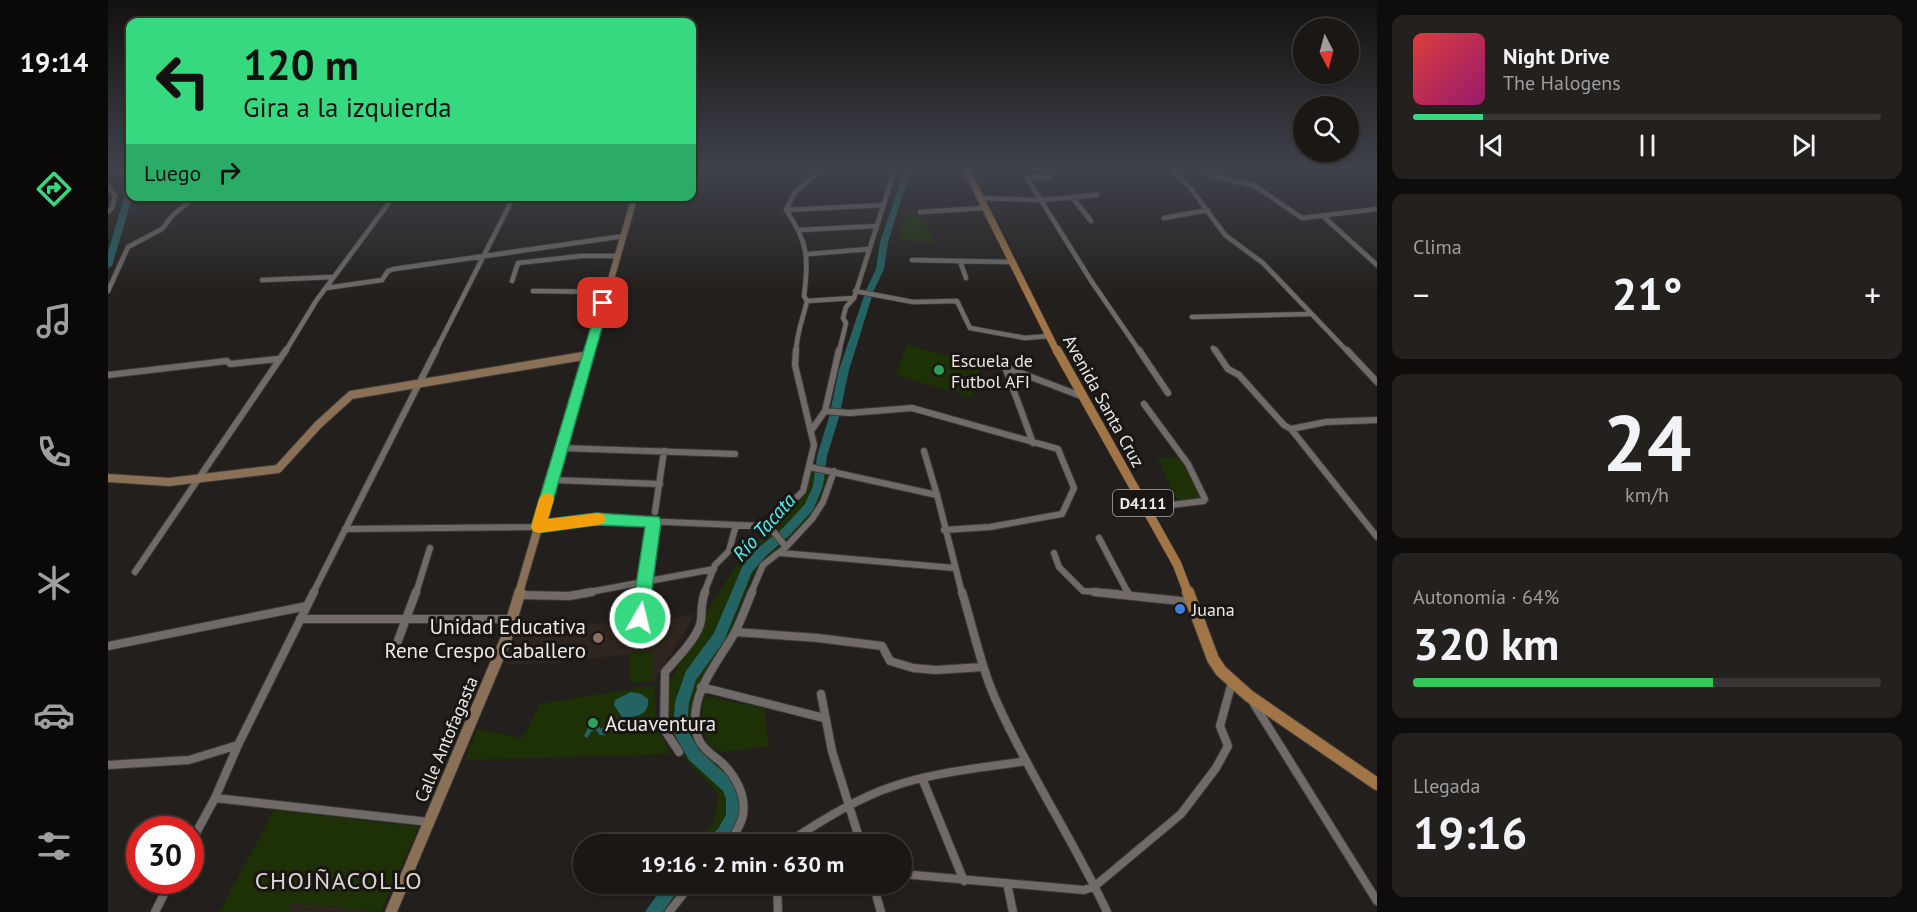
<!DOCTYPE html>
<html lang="es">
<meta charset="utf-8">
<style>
body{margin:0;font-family:"PT Sans",sans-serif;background:#23201e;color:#f1f3f6;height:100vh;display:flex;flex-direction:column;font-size:22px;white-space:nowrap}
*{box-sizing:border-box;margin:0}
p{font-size:20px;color:#9f9fa0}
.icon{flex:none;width:33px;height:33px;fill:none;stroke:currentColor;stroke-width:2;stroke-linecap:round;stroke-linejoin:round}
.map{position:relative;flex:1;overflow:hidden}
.details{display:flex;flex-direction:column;gap:15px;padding:15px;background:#0e0d0c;width:540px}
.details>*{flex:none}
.top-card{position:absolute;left:18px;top:18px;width:570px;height:183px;border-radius:12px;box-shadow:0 2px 4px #0004,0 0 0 2px #383634;background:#36d880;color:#111;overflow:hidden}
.needle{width:39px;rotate:174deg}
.buttons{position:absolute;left:1185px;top:18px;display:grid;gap:12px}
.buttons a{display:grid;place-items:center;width:66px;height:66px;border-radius:50%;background:#1a1715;box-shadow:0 2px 4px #0004,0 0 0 2px #383634;font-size:30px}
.speed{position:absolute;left:18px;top:816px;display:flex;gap:12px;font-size:30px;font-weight:700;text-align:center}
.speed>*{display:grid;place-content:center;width:78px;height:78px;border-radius:50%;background:#1a1715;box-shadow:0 2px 4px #0004,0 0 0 2px #383634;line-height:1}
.speed .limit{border:9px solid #d22;background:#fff;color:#111}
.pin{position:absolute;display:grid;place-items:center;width:51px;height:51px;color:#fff;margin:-26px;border-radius:12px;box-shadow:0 3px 9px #0006}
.me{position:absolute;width:66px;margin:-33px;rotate:8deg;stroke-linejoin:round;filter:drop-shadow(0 0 4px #0008)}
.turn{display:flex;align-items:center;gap:21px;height:126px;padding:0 18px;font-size:27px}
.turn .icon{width:78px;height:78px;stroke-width:2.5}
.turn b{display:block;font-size:42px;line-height:51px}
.then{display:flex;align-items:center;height:57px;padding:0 18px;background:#0003;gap:12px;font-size:22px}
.big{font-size:45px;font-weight:700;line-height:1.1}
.details .widget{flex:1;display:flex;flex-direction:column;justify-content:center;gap:9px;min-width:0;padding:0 21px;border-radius:12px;background:#23201e}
.details .dial{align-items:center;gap:0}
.dial b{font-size:78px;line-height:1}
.song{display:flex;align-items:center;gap:18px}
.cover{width:72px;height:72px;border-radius:9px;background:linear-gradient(135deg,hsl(0 70% 55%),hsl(320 70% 35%))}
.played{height:6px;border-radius:3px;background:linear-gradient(90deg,#36d880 15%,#383634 15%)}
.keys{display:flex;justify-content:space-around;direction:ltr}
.heat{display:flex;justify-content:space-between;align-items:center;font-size:33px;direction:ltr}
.charge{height:9px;border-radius:4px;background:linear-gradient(90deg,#34c759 64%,#383634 0)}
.trip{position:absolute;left:465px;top:834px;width:339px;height:60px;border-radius:30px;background:#1a1715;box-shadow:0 2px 4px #0004,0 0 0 2px #383634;font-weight:700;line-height:60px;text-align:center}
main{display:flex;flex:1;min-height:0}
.tabs{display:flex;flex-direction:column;width:108px;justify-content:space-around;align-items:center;background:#0a0908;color:#9f9fa0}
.tabs .icon{width:42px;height:42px}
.tabs .active{color:#36d880}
.tabs b{font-size:27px;color:#f1f3f6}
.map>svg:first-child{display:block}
.built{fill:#2f251f}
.green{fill:#1d3006}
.water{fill:#236363}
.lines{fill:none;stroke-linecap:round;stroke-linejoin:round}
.river{fill:#236363;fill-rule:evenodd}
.street-far2-casing{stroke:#3d3a38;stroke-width:6}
.street-far1-casing{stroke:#3d3a38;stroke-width:8}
.street-casing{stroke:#3d3a38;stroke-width:10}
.secondary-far2-casing{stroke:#3d3a38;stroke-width:8}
.secondary-far1-casing{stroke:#3d3a38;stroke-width:10}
.secondary-casing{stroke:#3d3a38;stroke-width:13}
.primary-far2-casing{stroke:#3d3a38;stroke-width:8}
.primary-far1-casing{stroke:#3d3a38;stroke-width:10}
.primary-casing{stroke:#3d3a38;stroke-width:14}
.street-far2{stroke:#706b68;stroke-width:4.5}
.street-far1{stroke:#706b68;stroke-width:6}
.street{stroke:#706b68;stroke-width:8}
.secondary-far2{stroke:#897057;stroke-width:6}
.secondary-far1{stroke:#897057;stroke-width:8}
.secondary{stroke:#897057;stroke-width:11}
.primary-far2{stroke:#a17545;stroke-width:7}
.primary-far1{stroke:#a17545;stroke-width:9}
.primary{stroke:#a17545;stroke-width:12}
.route{fill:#36d880;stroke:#238c53;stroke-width:1.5}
.slow{fill:#f59e0b}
.leisure-dot{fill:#2e9e5b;stroke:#191613;stroke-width:2}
.shop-dot{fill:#3f7fe0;stroke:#191613;stroke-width:2}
.education-dot{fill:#8d6e63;stroke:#191613;stroke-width:2}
.labels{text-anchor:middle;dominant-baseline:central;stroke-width:6;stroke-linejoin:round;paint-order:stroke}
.shield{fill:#191613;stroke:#adaaa7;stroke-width:1.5}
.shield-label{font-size:16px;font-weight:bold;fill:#ece9e7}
.poi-label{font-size:18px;fill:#ece9e7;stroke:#191613;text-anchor:start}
.street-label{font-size:18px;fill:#ece9e7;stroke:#191613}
.water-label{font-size:20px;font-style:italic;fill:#49f5f5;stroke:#191613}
.near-poi-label{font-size:21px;fill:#ece9e7;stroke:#191613;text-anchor:end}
.near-neighbourhood-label{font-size:24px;letter-spacing:1.5px;fill:#ddd7d3;stroke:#191613}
</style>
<main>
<nav class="tabs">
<b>19:14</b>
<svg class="icon active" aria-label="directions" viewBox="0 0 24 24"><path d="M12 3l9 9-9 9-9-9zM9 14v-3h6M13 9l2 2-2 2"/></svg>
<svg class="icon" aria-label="music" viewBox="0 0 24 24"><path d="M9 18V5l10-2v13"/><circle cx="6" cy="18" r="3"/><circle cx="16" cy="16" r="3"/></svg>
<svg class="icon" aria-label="phone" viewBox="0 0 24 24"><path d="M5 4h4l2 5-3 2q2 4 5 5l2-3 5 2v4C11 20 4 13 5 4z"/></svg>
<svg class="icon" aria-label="climate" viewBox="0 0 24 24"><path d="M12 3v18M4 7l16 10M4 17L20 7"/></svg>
<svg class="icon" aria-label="car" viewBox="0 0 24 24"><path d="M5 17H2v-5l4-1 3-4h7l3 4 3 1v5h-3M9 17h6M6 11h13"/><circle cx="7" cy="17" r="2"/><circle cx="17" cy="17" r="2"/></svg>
<svg class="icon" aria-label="filters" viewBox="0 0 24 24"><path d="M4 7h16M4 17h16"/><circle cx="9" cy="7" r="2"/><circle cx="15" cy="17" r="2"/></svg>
</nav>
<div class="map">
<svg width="1269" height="912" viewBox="0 0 1269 912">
<rect width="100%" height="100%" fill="#231f1c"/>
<!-- built -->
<path class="built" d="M588,614L546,681L545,651L448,663L396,665L412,626L552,621Z
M184,903L269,912H180Z"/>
<!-- green -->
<path class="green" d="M799,211C816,216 819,226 826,243L791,239Z
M799,345L874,364L864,397L787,375Z
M1080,457L1103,502L1072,506L1049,458Z
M704,468L709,471C705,498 692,516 671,532L668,523C688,508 698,493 704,468Z
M715,472L721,473C714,504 701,517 680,539L677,537C695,517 711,500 715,472Z
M664,534L667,537L637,567L618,613L577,676L570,700L565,727L583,757L616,787L620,796L622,809L617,824L598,844H585L605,824L611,795L572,753L557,727L556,701L562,680L596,627L598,613L634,556L648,542Z
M671,540L672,543L669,549L652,563L642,581L621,637L593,682L587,729C606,755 646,793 628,827C625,833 617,839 612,844H608C668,783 587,775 577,728C576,723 578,715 579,710C582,678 600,663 614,637C625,617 630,594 640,573C647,560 660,550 671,540Z
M557,625V642L528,644V627Z
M546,651V681L522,683V653Z
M547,685L548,727L563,754L357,760L369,729L414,738L432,704Z
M597,696L656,708L661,746L614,752L602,747C593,728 592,716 597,696Z
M166,810L311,827L273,912L184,903L180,912H111Z"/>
<!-- water -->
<path class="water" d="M523,692L533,694L540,699C542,715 527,718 514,717L506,705L507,700Z
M502,719L509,724L526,721L525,729L520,730L515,726L509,730L503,727L497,735H492L488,730L484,731L479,738L476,736L483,722H487L493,729Z"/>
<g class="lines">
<!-- river -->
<path class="river" d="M0,169H8L20,174L24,198L4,266L0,268V252L16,198L15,176L0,171Z
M797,169H803L780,242L776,269L766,290L741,370L731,417L719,456L715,486L705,510L683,534L658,556L644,572L616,641L588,680L581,702L579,729L591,750L625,781L632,799L633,817L620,839L615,844H597L599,839L610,829L618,815V799L615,791L581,760L567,735L565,730L567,702L578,671L606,633L635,565L650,548L675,528L697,504L705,486L709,456L721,417L731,370L758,290L768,269L772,242Z
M557,884H574L555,912H537Z"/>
<!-- street-far2 casing -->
<g class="street-far2-casing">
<path id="street-far2" d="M935,169L942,177L919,178L984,282L1032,352
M1063,169L1084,190L1117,235L1155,263L1240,352
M1094,169L1106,176L1147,186L1194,218L1269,209
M0,186L7,196L4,208L0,212
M964,197L983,221
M871,198L933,200L989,195
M678,210L776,205
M812,212L876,208
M1056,218L1100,210
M1217,218L1269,265
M692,230L768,226
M701,254L761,249
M804,260L903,262
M852,261L858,278
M154,280L225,277
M404,281L410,263L473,256H509
M218,288L274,280L280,271L286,269L516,236
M0,291L20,247L54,229L65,215L88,196
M425,291L499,292
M747,291L805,302L849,301L862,328L917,338L941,336
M699,301L746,298
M1084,317L1202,314
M1105,348L1108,352
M177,352L208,301L286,196
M327,352L406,196
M688,352C688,335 695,318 699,301L696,296C701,258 700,242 678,210L687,192L714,169
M731,352L738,323L735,318L738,307L746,298L787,169"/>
</g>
<!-- street-far1 casing -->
<g class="street-far1-casing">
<path id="street-far1" d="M1031,350L1060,393
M1107,350L1120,369L1131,375L1176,425L1183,429L1269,537
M1239,350L1269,382
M0,375L119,361L122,364L170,359
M1036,404L1080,464L1097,499L1096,501L1038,508
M717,411L741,413L804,408L950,449L966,488L954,514L882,527L836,530
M1183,429L1218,422L1269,420
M703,431L717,411L731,350
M925,443L897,367L973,396
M453,448L627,454
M816,451L829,495
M702,467L829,495L854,593
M444,480L552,484
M547,512L556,451
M663,523L695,491L706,445L687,365L688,350
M237,529L430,527L488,519L652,526L663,523L665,531L678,547
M991,538L1020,593
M673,553L846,568
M946,553L951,567L975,591L1009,593
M27,572L178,350
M205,593L328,350
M308,593L322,548
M476,593L606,569
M536,593L546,522
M596,593L607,565L621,551L628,525
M643,593L655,565L678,547L704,519L715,502L726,471"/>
</g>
<!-- street casing -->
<g class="street-casing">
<path id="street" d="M854,592C866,631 874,672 892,709C924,779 967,843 999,912
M986,592L1082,602
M1019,592L1020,594
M412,595L461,596L484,592
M532,618L536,592
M192,619H404
M627,632L710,638L774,646L782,661L805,668L828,670L875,667
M0,646L199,606
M288,646L308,592
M593,687L716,718
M713,694L724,751L753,844
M1146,704L1269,901
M571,752L556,729L557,672C568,659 591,637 593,620C594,609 593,602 597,592
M0,765L81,760L130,745
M814,778L856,881
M107,798L321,822
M82,844L107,798L130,745L206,592
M621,844C625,836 631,828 634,819C640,798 628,776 613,762C602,753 590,746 588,730C582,693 608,665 626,634C633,621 638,606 644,592
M678,844C709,823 747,799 783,787C826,772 873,768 918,761
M794,874L976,890L987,886L1073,814L1108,768L1120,746L1112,726L1124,682
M899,883L905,912
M669,884L670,912
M765,884L773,912
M47,912L63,880
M561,912L583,884"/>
</g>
<!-- secondary-far2 casing -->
<g class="secondary-far2-casing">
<path id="secondary-far2" d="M482,352L527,196"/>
</g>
<!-- secondary-far1 casing -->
<g class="secondary-far1-casing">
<path id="secondary-far1" d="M0,478L61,482L170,469L210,425L243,395L481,355
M411,593L482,350"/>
</g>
<!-- secondary casing -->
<g class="secondary-casing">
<path id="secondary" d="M283,912L398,639L412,592"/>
</g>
<!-- primary-far2 casing -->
<g class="primary-far2-casing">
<path id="primary-far2" d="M858,169L949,352"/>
</g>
<!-- primary-far1 casing -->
<g class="primary-far1-casing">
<path id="primary-far1" d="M949,350L1069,564L1080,593"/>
</g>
<!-- primary casing -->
<g class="primary-casing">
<path id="primary" d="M1080,592L1105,659L1113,671L1141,696L1269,784"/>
</g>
<!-- street-far2 -->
<use href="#street-far2" class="street-far2"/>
<!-- street-far1 -->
<use href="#street-far1" class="street-far1"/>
<!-- street -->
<use href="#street" class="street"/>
<!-- secondary-far2 -->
<use href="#secondary-far2" class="secondary-far2"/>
<!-- secondary-far1 -->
<use href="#secondary-far1" class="secondary-far1"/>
<!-- secondary -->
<use href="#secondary" class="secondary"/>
<!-- primary-far2 -->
<use href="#primary-far2" class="primary-far2"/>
<!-- primary-far1 -->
<use href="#primary-far1" class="primary-far1"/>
<!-- primary -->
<use href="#primary" class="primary"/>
</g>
<!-- sky -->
<linearGradient id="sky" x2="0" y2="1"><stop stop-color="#13110f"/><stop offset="0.57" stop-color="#3f424b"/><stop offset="1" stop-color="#3f424b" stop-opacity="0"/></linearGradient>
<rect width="1269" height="296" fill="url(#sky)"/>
<!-- route -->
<path class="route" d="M495,300L501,303L440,519L488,513L551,517L553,522L540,618L537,624L532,626L526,624L523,618L537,527L488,525L430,533L425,531L423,527L490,303Z"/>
<!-- slow -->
<path class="slow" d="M439,493L444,495L446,499L440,519L490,513L495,514L498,519L495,523L490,525L430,533L425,531L423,527L431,499L434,495Z"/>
<!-- markers -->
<g class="leisure-dot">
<circle cx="831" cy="370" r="6"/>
<circle cx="485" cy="723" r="6"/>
</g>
<circle class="shop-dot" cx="1072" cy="609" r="6"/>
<circle class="education-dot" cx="490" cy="638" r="6"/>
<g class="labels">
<!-- shield labels -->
<rect class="shield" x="1005" y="490" width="60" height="26" rx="4.5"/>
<g class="shield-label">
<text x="1035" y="503">D4111</text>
</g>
<!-- poi labels -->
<g class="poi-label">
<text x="843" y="360">Escuela de<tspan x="843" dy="21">Futbol AFI</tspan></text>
<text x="1084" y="609">Juana</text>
</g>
<!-- street labels -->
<g class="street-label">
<text transform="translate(996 401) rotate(61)">Avenida Santa Cruz</text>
<text transform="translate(338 739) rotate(-67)">Calle Antofagasta</text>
</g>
<!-- water labels -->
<g class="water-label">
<text transform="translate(656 527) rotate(-48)">Río Tacata</text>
</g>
<!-- near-poi labels -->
<g class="near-poi-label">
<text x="478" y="626">Unidad Educativa<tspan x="478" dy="24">Rene Crespo Caballero</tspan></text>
<text x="497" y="723" text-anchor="start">Acuaventura</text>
</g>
<!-- near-neighbourhood labels -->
<g class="near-neighbourhood-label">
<text x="231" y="880">CHOJÑACOLLO</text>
</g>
</g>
</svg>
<div class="buttons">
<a><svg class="needle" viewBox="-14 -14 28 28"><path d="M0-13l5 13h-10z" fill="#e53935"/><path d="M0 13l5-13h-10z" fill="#9f9fa0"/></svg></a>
<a><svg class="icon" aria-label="search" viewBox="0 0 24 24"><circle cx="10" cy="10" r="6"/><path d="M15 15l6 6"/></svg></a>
</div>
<div class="speed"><div class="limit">30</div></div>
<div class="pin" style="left:495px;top:303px;background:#d93025"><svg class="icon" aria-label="arrive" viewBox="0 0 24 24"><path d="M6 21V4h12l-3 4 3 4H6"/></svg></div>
<svg class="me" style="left:532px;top:618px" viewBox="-20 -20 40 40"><circle r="17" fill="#36d880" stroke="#fff" stroke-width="3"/><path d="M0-11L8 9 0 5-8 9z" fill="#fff"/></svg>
<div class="trip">19:16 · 2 min · 630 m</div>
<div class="top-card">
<div class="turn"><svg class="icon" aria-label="left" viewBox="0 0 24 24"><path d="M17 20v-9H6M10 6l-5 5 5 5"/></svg><div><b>120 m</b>Gira a la izquierda</div></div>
<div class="then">Luego<svg class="icon" aria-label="right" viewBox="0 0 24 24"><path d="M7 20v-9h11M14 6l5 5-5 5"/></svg></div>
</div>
</div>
<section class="details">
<div class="widget">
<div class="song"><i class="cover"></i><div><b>Night Drive</b><p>The Halogens</p></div></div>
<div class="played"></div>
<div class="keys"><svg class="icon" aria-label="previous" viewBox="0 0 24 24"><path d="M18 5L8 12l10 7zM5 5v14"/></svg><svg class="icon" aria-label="pause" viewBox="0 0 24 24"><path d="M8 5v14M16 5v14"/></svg><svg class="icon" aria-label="next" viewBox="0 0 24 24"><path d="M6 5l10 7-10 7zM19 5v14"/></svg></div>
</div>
<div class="widget"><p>Clima</p>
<div class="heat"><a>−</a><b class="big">21°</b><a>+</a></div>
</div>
<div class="widget dial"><b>24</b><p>km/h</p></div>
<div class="widget"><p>Autonomía · 64%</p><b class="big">320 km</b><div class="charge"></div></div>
<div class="widget"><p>Llegada</p><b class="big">19:16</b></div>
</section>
</main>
